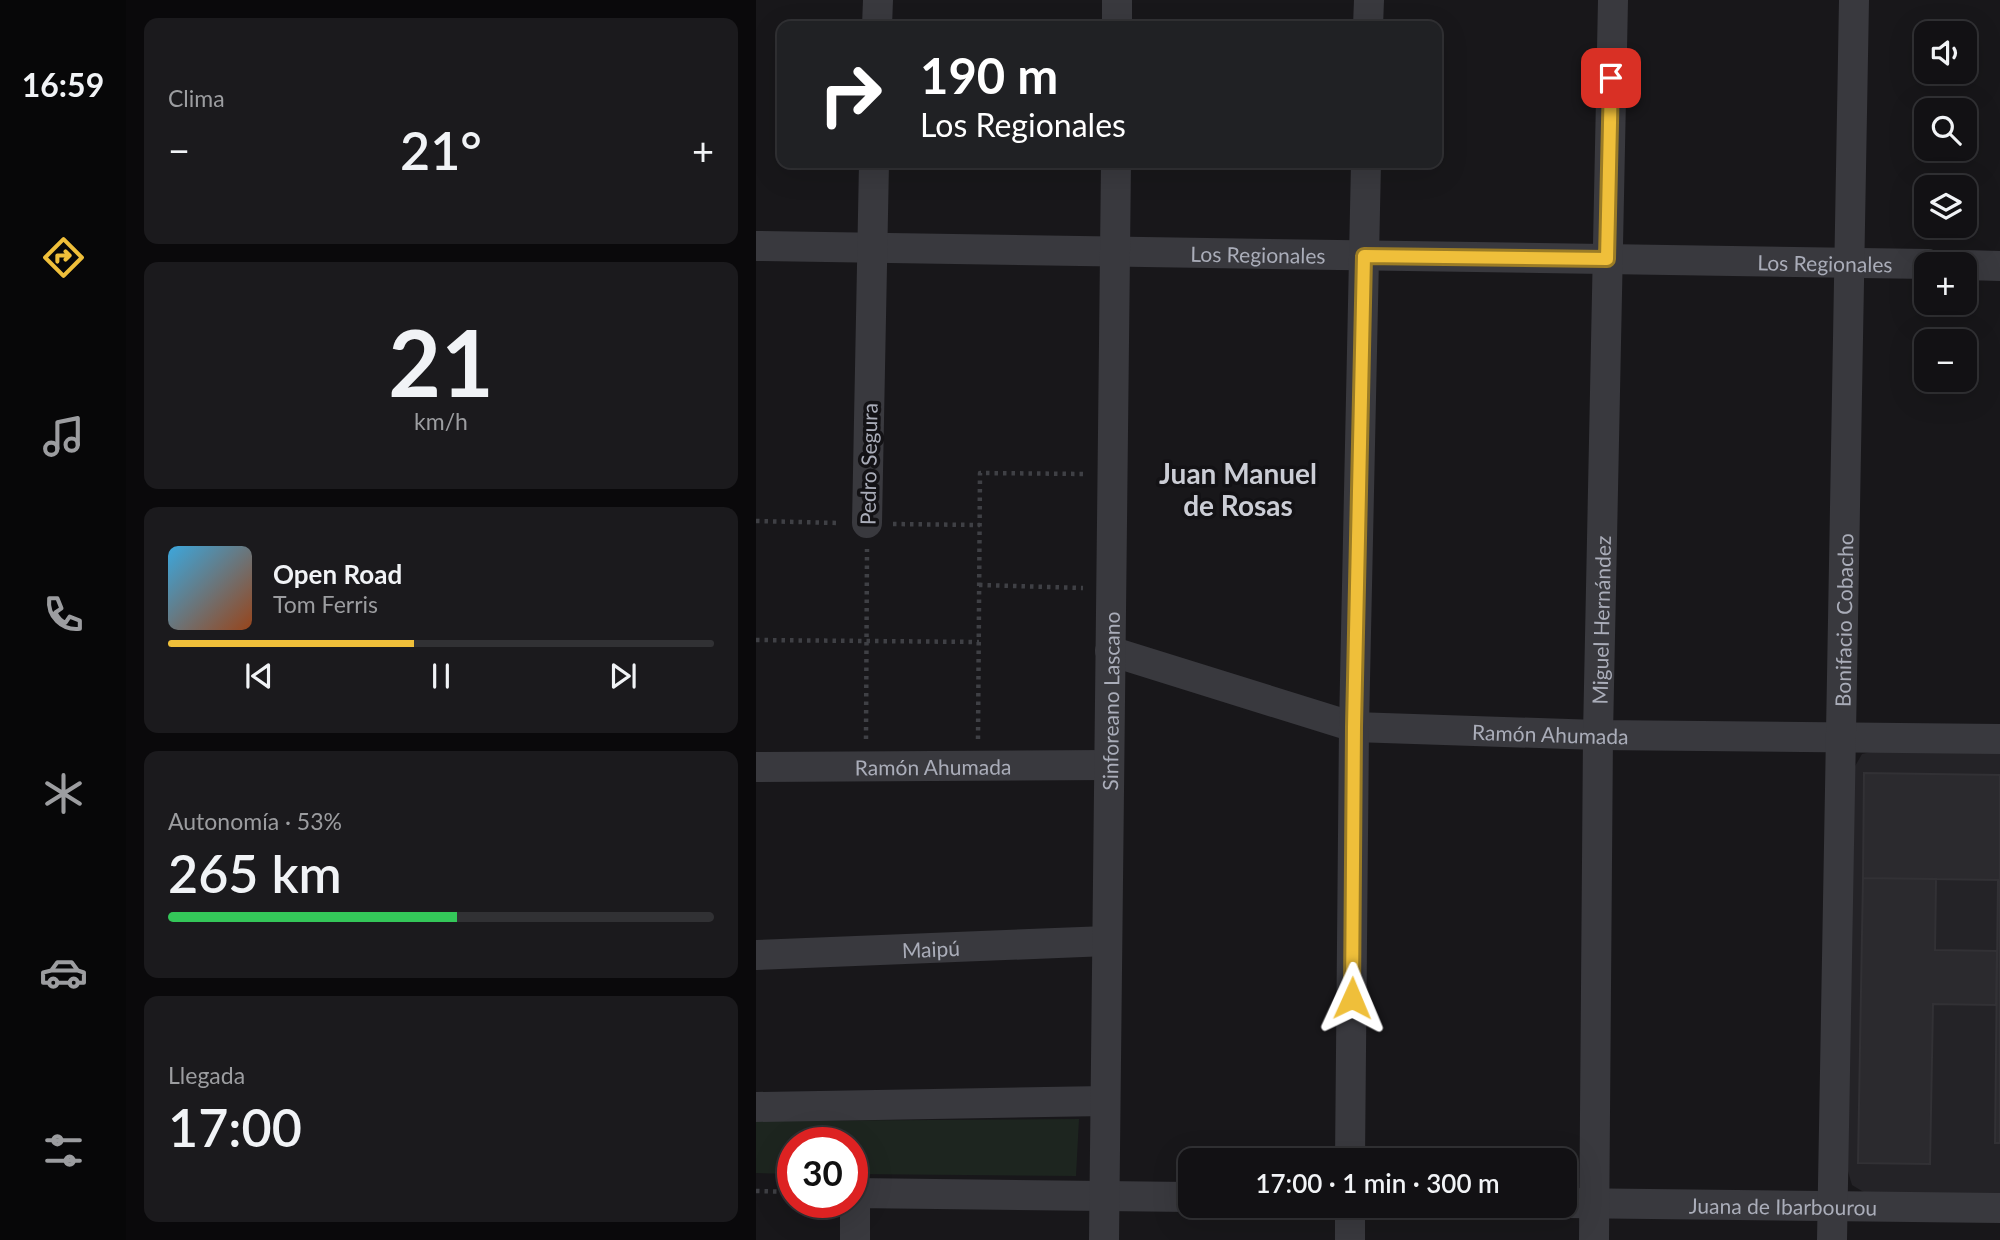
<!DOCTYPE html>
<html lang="es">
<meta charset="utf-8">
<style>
body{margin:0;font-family:Lato,sans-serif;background:#1b1a1d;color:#f1f3f6;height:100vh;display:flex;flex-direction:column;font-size:26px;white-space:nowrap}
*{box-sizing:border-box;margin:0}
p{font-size:23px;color:#9c9da0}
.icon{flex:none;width:38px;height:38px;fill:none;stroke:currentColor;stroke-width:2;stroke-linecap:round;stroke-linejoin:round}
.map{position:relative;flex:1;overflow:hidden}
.panel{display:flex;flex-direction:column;gap:18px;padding:18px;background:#0a090b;width:630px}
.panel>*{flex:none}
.top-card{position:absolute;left:21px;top:21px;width:665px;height:147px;border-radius:14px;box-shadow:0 7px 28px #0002,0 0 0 2px #313134;background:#202124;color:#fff;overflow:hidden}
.controls{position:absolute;left:1158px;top:21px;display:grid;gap:14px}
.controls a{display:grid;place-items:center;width:63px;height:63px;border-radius:14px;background:#121114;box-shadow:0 7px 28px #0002,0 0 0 2px #313134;font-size:35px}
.speed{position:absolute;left:21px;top:1127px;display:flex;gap:14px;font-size:35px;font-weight:700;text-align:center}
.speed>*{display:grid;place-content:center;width:91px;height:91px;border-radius:50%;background:#121114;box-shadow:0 7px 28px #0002,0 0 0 2px #313134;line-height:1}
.speed .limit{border:10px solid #d22;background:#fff;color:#111}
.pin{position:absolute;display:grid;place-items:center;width:60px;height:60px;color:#fff;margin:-30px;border-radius:14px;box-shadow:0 4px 10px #0006}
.me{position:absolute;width:77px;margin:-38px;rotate:1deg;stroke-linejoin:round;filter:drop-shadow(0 0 5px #0008)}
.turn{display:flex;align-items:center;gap:24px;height:147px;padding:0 28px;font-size:32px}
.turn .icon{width:91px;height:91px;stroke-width:2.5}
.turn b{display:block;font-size:49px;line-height:60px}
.big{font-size:52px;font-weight:600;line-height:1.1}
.panel .tile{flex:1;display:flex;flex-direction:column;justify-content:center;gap:10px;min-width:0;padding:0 24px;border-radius:14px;background:#1b1a1d}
.panel .dial{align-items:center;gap:0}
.dial b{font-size:91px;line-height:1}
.song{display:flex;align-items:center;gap:21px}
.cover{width:84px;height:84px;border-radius:10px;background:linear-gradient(135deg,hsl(200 70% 55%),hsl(20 70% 35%))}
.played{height:7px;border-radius:4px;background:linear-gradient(90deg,#efbf3a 45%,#313134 45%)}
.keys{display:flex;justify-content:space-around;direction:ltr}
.heat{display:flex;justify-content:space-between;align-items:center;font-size:38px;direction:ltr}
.charge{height:10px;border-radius:5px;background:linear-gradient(90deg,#34c759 53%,#313134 0)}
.trip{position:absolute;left:422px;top:1148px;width:399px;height:70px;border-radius:14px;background:#121114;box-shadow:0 7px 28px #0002,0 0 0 2px #313134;font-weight:600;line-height:70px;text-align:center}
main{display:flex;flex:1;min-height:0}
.dock{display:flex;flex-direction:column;width:126px;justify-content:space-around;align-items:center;background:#070708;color:#9c9da0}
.dock .icon{width:49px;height:49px}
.dock .current{color:#efbf3a}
.dock b{font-size:32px;color:#f1f3f6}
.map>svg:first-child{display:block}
.built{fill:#242327}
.green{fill:#1d251f}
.building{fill:#2b2a2e;stroke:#323135;stroke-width:2}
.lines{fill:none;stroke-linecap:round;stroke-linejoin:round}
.path{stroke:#3f4045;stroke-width:4.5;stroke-dasharray:3.5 5;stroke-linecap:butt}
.street{stroke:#39393e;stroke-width:30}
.route-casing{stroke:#9b7c26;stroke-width:18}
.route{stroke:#efbf3a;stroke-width:12}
.labels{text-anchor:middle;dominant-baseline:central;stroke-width:7;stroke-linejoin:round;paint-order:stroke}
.street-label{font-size:21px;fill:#aaadb9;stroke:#131215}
.district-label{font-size:28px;font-weight:bold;fill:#cbcdd5;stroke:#131215}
</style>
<main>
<nav class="dock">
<b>16:59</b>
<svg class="icon current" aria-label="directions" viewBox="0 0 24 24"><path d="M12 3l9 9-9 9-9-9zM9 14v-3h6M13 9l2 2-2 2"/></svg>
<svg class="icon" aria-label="music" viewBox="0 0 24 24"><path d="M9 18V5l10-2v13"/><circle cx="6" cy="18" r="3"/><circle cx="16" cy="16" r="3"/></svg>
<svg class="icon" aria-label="phone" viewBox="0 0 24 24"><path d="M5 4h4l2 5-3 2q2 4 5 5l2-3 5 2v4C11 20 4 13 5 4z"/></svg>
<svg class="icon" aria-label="climate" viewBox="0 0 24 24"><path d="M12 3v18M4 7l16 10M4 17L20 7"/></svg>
<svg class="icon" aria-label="car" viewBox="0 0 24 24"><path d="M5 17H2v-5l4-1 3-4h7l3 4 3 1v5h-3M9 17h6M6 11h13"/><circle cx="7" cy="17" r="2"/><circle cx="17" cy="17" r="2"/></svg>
<svg class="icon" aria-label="filters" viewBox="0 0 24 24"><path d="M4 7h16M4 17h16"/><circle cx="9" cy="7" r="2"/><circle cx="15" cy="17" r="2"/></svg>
</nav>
<section class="panel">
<div class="tile"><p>Clima</p>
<div class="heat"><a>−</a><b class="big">21°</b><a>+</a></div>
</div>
<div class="tile dial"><b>21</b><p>km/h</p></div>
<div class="tile">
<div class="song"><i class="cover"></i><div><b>Open Road</b><p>Tom Ferris</p></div></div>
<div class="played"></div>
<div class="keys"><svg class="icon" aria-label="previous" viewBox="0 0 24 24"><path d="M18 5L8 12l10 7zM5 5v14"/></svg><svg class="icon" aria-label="pause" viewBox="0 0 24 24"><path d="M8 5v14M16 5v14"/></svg><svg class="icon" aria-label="next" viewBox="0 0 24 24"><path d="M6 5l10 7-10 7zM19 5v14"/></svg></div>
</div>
<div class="tile"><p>Autonomía · 53%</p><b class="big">265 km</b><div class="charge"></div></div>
<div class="tile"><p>Llegada</p><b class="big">17:00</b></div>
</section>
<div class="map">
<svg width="1244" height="1240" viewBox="0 0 1244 1240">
<rect width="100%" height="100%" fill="#18171a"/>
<!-- built -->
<path class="built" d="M1124,750L1244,752V1194H1111L1096,1185L1091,1168L1098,768L1106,754Z"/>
<!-- green -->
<path class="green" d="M323,1119L320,1176L96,1174V1143H37V1174L0,1173V1121Z"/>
<!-- building -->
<path class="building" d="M1108,773L1244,775V880L1107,878Z
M1107,878L1180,879L1179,950L1241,951L1240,1005L1177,1004L1174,1164L1102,1163Z
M1242,880H1244V1143H1239Z"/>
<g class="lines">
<!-- path -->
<path class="path" d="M0,521L83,523
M137,524L224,525
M223,585L327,588
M0,640L223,642
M110,739L111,549
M222,739L224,473L331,474
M0,1191L37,1192"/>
<!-- street -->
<g class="street">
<path d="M121,26L122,0"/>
<path d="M361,26V0"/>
<path d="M612,26L613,0"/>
<path id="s1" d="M0,246L1172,264"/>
<path d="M1209,265L1244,266"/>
<path d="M111,523L118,163"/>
<path id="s2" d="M354,651L598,727L842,735L1244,739"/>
<path id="s3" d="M0,767L353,765"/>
<path id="s4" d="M0,955L351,941"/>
<path d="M0,1107L349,1101"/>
<path d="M594,1160L598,727L610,163"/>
<path id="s5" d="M808,1203L1244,1208"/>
<path d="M99,1240V1193L434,1197"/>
<path id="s6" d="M348,1240L360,163"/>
<path d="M594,1240V1206"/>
<path id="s7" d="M838,1240L842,735L857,0"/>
<path id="s8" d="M1076,1240L1098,0"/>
</g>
</g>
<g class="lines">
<!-- route casing -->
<g class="route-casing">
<path id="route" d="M596,998L598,727L608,256L851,259L855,78"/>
</g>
<!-- route -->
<use href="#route" class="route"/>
</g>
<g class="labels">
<!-- street labels -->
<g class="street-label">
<text stroke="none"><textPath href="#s1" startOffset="502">Los Regionales</textPath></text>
<text stroke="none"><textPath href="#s1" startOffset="1069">Los Regionales</textPath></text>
<text transform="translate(112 464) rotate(-89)">Pedro Segura</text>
<text stroke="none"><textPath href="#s7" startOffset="620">Miguel Hernández</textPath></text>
<text stroke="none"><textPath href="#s8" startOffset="620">Bonifacio Cobacho</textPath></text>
<text stroke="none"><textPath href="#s6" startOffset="539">Sinforeano Lascano</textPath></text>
<text stroke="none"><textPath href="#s2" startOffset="452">Ramón Ahumada</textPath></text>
<text stroke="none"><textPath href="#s3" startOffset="177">Ramón Ahumada</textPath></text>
<text stroke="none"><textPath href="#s4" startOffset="175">Maipú</textPath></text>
<text stroke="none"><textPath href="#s5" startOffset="219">Juana de Ibarbourou</textPath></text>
</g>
<!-- district labels -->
<g class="district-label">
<text x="482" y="473">Juan Manuel<tspan x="482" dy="32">de Rosas</tspan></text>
</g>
</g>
</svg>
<div class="controls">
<a><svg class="icon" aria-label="sound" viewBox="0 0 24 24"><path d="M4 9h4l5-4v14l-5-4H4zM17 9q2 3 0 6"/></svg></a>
<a><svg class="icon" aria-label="search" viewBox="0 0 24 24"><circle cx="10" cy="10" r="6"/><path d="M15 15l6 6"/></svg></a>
<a><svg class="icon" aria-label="layers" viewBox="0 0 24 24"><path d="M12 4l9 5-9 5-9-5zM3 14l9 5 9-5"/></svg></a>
<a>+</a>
<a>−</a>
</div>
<div class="speed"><div class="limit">30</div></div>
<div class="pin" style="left:855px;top:78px;background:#d93025"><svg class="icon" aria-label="arrive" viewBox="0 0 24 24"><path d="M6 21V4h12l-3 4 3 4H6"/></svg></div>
<svg class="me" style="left:596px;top:998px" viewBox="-20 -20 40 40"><path d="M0-17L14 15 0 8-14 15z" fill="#efbf3a" stroke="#fff" stroke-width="4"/></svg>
<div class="trip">17:00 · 1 min · 300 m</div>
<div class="top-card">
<div class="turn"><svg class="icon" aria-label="right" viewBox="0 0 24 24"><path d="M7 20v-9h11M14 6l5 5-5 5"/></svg><div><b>190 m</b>Los Regionales</div></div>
</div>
</div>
</main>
